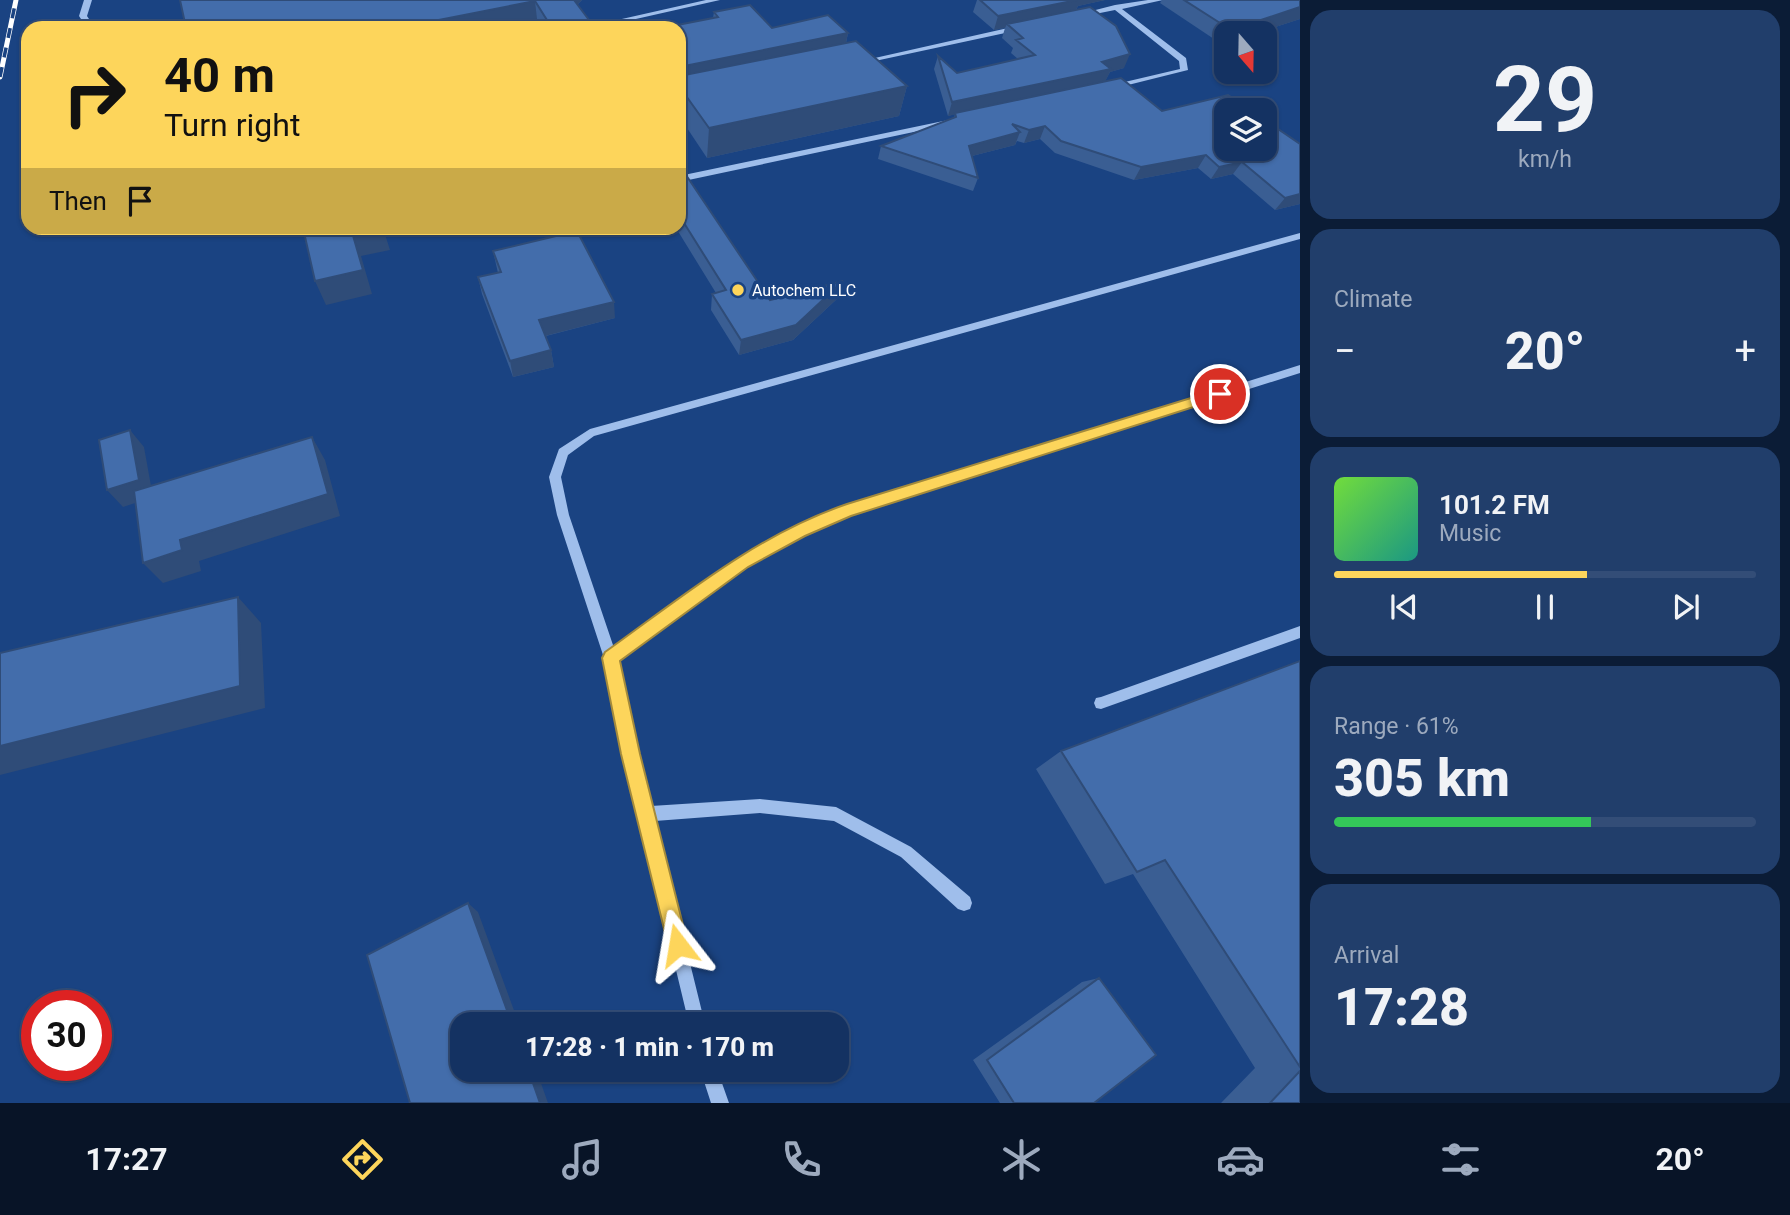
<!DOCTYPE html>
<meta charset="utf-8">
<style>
body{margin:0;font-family:Roboto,sans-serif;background:#213e6b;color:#f1f3f6;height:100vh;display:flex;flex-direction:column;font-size:26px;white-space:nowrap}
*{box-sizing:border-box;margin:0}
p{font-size:23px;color:#9daabe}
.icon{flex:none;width:38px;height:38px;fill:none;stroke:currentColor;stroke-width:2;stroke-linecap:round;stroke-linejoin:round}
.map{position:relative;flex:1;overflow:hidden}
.side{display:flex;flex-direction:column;gap:10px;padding:10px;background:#0b1c36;width:490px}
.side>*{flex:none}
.top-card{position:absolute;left:21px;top:21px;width:665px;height:214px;border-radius:21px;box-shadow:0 2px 5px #0004,0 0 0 2px #334d77;background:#fdd55b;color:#111;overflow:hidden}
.needle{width:46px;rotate:160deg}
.controls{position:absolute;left:1214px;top:21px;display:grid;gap:14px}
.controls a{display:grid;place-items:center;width:63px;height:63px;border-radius:14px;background:#143262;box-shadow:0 2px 5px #0004,0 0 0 2px #334d77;font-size:35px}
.speed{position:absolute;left:21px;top:990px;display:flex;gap:14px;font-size:35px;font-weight:700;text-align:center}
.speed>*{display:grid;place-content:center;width:91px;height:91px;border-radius:50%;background:#143262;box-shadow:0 2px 5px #0004,0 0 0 2px #334d77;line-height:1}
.speed .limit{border:10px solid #d22;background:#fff;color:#111}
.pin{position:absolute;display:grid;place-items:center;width:60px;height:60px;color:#fff;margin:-30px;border:4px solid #fff;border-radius:50%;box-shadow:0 2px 7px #0007}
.me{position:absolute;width:77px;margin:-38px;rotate:346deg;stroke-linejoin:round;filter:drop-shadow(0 0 5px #0008)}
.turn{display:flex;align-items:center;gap:24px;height:147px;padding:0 28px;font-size:32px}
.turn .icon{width:91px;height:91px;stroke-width:2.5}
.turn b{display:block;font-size:49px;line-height:60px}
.then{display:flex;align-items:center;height:66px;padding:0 28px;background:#0003;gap:14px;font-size:26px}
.big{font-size:52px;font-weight:800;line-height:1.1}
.side .tile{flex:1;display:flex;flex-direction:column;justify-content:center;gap:10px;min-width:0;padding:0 24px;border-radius:21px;background:#213e6b}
.side .dial{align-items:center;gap:0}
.dial b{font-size:91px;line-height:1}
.song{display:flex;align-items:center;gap:21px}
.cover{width:84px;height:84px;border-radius:10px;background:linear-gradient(135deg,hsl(100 70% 55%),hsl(170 70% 35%))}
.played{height:7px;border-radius:4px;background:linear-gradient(90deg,#fdd55b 60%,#334d77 60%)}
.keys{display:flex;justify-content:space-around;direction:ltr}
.heat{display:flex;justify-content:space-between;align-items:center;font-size:38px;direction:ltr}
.charge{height:10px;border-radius:5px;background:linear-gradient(90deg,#34c759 61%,#334d77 0)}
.trip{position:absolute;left:450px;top:1012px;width:399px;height:70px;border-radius:21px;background:#143262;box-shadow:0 2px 5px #0004,0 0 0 2px #334d77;font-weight:800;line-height:70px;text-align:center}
.menu{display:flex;height:112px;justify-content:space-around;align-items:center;background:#081427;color:#9daabe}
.menu .icon{width:49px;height:49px}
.menu .current{color:#fdd55b}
.menu b{font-size:32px;color:#f1f3f6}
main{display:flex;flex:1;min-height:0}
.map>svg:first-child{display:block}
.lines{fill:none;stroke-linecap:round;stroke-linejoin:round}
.minor{fill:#9fbeeb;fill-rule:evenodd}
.rail-casing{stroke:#fff;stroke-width:5}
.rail{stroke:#1a4382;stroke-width:3.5;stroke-dasharray:10;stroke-linecap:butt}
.wall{fill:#3a5e93}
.shaded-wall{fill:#2f4c78}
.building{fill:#436dab;stroke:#2f4c78;stroke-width:2}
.route{fill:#fdd55b;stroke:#a48a3b;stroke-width:2}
.poi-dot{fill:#fdd55b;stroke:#1a4382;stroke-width:2.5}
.labels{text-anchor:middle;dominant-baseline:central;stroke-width:7;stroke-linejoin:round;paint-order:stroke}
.far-poi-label{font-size:16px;fill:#fff;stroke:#1a4382;text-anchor:start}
</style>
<main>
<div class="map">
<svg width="1300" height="1103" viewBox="0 0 1300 1103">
<rect width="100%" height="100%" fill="#1a4382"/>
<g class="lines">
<!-- minor -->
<path class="minor" d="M84,0H92L87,16L95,28H87L79,16Z
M706,0H720L596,28H582Z
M1148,0H1163L1122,9L1186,58L1188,70L1112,89V85L1180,69L1179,61L1115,10L1080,17L1076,15L1115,5Z
M1021,25H1024V29L861,64L857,62Z
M953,119L957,121L956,123L679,182V176Z
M1300,233V239L594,436L568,455L561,477L569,515L614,648L738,558L795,527L843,508L1300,365V373L850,515L803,535L746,566L618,660L651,806L760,799L836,807L911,847L970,897L972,903L970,909L964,911L958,909L901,857L834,821L760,813L655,821L705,1024H689L624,754L604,658L557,515L549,477L559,449L590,429Z
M1300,626V638L1101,709L1096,708L1094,703L1096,698L1101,697Z
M700,1069H717L729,1103H711Z"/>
<!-- rail casing -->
<g class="rail-casing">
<path id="rail" d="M0,77L16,0"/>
</g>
<!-- rail -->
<use href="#rail" class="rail"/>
</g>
<!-- wall -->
<path class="wall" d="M180,0H582L577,5L595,28H186Z
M977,0H1105L1078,6L1076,10L1124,68L1110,72L1105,81L1162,111L1228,95L1300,204L1275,210L1233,174L1211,179L1198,168L1134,180L1055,153L1040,139L1024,143L1017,141L1015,145L972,156L978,178L973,191L878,159L881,146L954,118L955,114L948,116L934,69L938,56L957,73L1018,59L1011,53L1013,48L1002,38L1005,28L994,30L973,12Z
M1162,0H1300V19L1257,33H1227V44L1223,45L1160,3Z
M714,12L772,28L848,33L846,43L907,86L899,116L707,158L679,116V28L713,18Z
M679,175L770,300L839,297L793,340L739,355L711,310L712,294L716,293L676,228H679Z
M493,251L615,318L546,336L551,350L554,367L513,377L482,294L478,277L498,273Z
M1300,661V1103H1221L1255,1068L1133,874L1105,884L1036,769L1061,751Z
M1099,978L1094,1103H1000L973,1060L1082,982Z"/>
<!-- shaded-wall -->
<path class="shaded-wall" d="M565,0H582L566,16Z
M1070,0H1105L1078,6L1074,13L1007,24L1005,28L994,30L998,16Z
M535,1L538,28H398Z
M1300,7V19L1257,33H1229L1231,30Z
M848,33L842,62L679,86V67Z
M1130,54L1124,68L1110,72L1105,82L948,116L952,102Z
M907,86L899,116L707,158L709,128Z
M1045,126L1040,139L1024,143L1029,130Z
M1020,132L1015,145L964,158L969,146Z
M1206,155L1198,168L1134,180L1141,167Z
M1242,162L1233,174L1211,179L1219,167Z
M1300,194V204L1275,210L1285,198Z
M374,228H383L390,250L361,256L372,294L326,305L315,281L352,232Z
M843,281L839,297L793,340L739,355L741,340Z
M614,302L615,318L541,337L539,320Z
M551,350L554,367L513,377L510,361Z
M130,430L144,447L153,497L123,507L107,490Z
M312,437L325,460L340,516L199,561L201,571L163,583L143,563Z
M238,597L261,623L265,708L0,775V746Z
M468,903L478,912L519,1024H512Z
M528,1069H536L548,1103H540Z"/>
<!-- building -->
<path class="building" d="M180,0H574L595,28H552L535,1L398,28H186Z
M980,0H1077L998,16Z
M1184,0H1300V7L1231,30Z
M750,5L772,28L828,15L848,33L679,67V68V28H662L718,17L714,12Z
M1090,7L1116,26L1130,54L1102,62L1111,69L952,102L938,56L957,73L1035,55L1016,40L1023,38L1007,24Z
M856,41L907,86L709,128L679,86V75L680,76Z
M1121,78L1162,111L1228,95L1251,110H1227V149H1265V120L1300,144V194L1285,198L1242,162L1219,167L1206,155L1141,167L1061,141L1045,126L1029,130L1012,124L1020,132L969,146L978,178L881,146L956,117L955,113Z
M684,172L770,300L843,281L796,325L741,340L712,294L726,290L679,215V175Z
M303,228H374L352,232L363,270L315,281Z
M577,231L614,302L539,320L551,350L510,361L478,277L501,272L493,251Z
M130,430L139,480L107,490L99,440Z
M312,437L328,494L180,540L182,550L143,563L134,491Z
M238,597L240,686L0,746V653Z
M1300,661V1067L1165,860L1137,872L1061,751Z
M468,903L512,1024H462V1069H528L540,1103H410L367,955Z
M1099,978L1156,1055L1094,1103H1014L987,1060Z
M1300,1071V1103H1270Z"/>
<!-- route -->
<path class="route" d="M1220,389L1225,390V397L851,516L805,536L748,567L620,661L640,754L688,945L685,953L678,956L670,953L621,754L602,658L605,652C682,597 756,535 847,504Z"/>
<!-- markers -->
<circle class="poi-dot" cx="738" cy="290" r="7"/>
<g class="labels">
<!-- far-poi labels -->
<g class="far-poi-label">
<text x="752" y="290">Autochem LLC</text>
</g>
</g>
</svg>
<div class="controls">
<a><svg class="needle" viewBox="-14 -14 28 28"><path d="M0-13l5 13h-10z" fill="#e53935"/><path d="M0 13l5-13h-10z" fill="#9daabe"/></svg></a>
<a><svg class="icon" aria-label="layers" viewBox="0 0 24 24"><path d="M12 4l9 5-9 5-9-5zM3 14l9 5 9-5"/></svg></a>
</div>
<div class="speed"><div class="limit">30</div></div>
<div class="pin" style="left:1220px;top:394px;background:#d93025"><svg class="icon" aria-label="arrive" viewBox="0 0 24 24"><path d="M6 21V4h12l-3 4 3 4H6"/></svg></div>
<svg class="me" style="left:678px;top:945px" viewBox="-20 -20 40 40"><path d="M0-17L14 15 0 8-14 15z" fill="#fdd55b" stroke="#fff" stroke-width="4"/></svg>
<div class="trip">17:28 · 1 min · 170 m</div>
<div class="top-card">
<div class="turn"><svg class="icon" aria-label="right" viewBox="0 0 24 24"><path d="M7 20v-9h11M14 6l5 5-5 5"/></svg><div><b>40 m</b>Turn right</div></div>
<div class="then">Then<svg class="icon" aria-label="arrive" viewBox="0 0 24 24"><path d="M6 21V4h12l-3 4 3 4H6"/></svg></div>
</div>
</div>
<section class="side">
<div class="tile dial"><b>29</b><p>km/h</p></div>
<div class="tile"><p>Climate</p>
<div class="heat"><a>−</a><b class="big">20°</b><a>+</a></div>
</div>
<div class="tile">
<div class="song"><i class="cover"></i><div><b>101.2 FM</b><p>Music</p></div></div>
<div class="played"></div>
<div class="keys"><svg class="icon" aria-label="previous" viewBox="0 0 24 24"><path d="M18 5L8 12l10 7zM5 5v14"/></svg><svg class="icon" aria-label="pause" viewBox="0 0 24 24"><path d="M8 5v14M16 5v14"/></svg><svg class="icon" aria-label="next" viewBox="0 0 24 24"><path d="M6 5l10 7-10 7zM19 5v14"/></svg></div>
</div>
<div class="tile"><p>Range · 61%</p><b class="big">305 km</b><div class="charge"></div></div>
<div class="tile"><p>Arrival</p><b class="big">17:28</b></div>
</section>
</main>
<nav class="menu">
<b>17:27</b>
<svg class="icon current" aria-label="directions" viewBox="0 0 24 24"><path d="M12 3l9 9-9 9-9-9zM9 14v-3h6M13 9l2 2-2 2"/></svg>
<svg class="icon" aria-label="music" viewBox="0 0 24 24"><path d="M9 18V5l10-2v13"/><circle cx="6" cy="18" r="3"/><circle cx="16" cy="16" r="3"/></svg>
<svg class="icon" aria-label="phone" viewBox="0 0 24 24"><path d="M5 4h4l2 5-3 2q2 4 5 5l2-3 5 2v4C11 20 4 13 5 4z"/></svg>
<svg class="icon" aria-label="climate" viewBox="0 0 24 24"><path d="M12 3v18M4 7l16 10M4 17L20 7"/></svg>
<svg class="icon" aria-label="car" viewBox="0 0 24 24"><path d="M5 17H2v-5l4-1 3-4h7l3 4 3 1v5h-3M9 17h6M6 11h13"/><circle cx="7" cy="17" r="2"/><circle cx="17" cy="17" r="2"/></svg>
<svg class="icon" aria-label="filters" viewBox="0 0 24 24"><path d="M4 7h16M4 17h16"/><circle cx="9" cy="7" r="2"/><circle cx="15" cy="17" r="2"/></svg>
<b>20°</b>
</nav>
